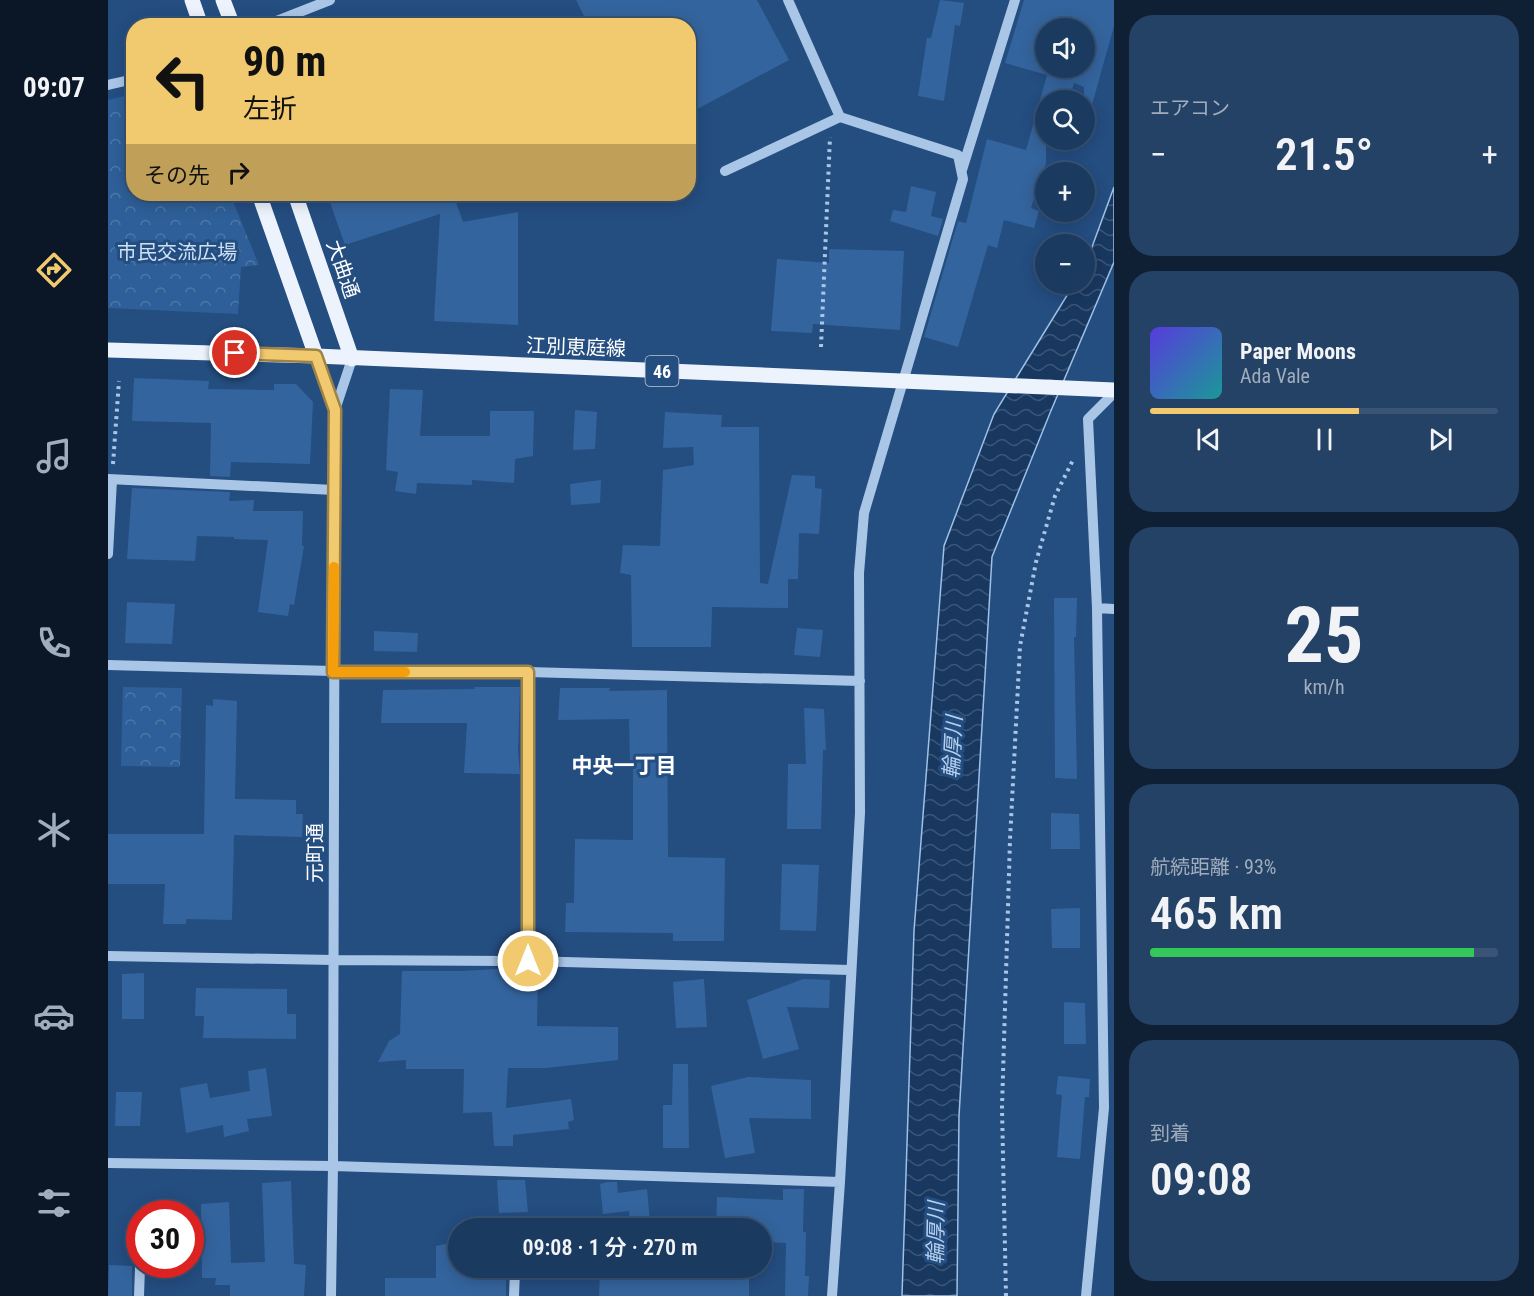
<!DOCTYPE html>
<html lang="ja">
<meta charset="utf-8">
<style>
body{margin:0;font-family:"Roboto Condensed","Noto Sans JP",sans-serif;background:#244166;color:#f1f3f6;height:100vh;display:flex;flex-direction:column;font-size:22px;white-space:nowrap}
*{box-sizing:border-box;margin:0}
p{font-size:20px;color:#a0adbd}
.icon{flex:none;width:33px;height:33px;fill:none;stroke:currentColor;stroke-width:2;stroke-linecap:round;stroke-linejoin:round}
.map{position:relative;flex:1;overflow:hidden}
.sheet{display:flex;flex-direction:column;gap:15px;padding:15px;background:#0f2035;width:420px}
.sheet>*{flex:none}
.top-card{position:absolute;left:18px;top:18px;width:570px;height:183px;border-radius:24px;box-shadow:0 3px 15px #0003,0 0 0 2px #395475;background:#f1c96e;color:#111;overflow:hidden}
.controls{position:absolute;left:927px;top:18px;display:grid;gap:12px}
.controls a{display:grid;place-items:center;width:60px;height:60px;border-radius:50%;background:#1b3a60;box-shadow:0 3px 15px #0003,0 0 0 2px #395475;font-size:30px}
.speed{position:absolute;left:18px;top:1200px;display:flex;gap:12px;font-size:30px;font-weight:700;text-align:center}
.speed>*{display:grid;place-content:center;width:78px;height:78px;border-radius:50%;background:#1b3a60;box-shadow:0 3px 15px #0003,0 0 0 2px #395475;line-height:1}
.speed .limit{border:9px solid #d22;background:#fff;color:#111}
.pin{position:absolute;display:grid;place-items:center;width:51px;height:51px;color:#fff;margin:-26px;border:3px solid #fff;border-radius:50%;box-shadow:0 2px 6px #0007}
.me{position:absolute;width:66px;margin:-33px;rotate:0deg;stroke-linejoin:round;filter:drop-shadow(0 0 4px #0008)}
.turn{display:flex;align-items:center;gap:21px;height:126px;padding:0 18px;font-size:27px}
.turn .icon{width:78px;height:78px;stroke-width:2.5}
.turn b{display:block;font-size:42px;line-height:51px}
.then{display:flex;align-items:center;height:57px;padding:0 18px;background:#0003;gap:12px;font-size:22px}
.big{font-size:45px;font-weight:600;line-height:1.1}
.sheet .card{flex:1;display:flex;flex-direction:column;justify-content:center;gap:9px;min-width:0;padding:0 21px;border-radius:24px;background:#244166}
.sheet .dial{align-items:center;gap:0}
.dial b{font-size:78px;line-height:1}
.song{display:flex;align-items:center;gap:18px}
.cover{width:72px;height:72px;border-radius:9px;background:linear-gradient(135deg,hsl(250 70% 55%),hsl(180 70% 35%))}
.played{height:6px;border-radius:3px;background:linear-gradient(90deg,#f1c96e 60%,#395475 60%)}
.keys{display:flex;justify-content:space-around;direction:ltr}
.heat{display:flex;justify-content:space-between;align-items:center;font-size:33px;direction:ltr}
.charge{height:9px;border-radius:4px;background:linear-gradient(90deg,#34c759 93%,#395475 0)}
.trip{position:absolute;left:340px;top:1218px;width:324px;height:60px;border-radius:30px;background:#1b3a60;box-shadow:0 3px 15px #0003,0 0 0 2px #395475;font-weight:600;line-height:60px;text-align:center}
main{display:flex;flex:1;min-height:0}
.tabs{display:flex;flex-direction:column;width:108px;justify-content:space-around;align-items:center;background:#0b1726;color:#a0adbd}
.tabs .icon{width:42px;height:42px}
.tabs .active{color:#f1c96e}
.tabs b{font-size:27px;color:#f1f3f6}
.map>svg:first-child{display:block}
.park{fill:url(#park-crowns)}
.water{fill:url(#water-waves);stroke:#9ec1e7;stroke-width:1.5}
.building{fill:#34649d;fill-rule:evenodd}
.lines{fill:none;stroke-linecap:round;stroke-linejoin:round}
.path{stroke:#aac6e7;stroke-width:4;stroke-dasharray:3 4.5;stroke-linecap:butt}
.minor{stroke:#aac6e7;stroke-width:10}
.major{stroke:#ecf3fd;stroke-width:15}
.route-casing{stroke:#9d8348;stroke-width:15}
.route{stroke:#f1c96e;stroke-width:10}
.slow{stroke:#f59e0b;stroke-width:10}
.labels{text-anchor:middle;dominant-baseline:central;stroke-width:6;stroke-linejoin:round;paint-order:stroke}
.shield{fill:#244d80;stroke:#bdcad9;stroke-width:1.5}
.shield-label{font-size:18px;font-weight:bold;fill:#fff}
.park-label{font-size:20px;fill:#cee0f5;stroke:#244d80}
.street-label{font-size:20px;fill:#fff;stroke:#244d80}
.water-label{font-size:21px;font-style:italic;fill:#b6d0ee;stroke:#244d80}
.neighbourhood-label{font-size:21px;font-weight:bold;fill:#fff;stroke:#244d80}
</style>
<main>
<nav class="tabs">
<b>09:07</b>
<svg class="icon active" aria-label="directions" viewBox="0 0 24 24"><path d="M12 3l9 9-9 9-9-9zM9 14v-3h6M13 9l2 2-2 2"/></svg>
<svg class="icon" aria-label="music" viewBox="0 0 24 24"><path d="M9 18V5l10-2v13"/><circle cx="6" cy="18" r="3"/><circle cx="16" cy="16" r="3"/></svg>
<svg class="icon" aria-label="phone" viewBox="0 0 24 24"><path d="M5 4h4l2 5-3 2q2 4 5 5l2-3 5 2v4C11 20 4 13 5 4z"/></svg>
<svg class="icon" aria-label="climate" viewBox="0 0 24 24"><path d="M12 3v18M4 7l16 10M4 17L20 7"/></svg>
<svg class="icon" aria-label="car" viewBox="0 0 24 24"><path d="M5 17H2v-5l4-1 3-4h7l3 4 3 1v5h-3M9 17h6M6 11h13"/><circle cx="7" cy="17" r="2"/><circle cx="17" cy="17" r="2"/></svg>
<svg class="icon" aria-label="filters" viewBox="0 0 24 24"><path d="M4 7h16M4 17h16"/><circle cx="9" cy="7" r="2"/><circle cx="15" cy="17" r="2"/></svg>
</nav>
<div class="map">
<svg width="1006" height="1296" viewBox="0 0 1006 1296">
<defs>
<pattern id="park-crowns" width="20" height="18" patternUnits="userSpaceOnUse" patternTransform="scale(1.5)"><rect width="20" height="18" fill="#2e5f98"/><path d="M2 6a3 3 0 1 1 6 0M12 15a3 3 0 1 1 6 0" fill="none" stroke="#4d77a7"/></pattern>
<pattern id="water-waves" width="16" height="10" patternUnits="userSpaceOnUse" patternTransform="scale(1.5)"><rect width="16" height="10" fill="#193860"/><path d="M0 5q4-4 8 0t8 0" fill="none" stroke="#3c5678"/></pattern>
</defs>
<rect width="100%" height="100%" fill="#244d80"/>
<!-- park -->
<path class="park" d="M25,94L26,194H122L151,265L133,267L130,314L0,308V100Z
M15,687L74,688L72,767L13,766Z"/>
<!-- water -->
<path class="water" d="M1006,187V262L942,413L884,557L851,1116L849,1296H794L806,931L836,546L886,414L966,284H976L977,266Z"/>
<!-- building -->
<path class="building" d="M468,0H649L681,60L580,114V26H481Z
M832,0L856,3L852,26L847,25L836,101L810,96L819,38H823Z
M916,0H1006V26L982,112L976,111V87L966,83L961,100H938V163L923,208L931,211L926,228L896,220L889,248L880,245L850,347L816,337L850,221L858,223L879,139L918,150L939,75L897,63ZM938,28H976V68H938Z
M803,186L828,192L823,216L835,219L830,236L782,221L785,210L798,212Z
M219,194H345L355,222L410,212V325L326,321L332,214L237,245Z
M721,249L796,251L792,330L705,324L704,333L663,331L669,259L721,263Z
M26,378L101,381L100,389L166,390V384H188L205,402L202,464L123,462L122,477L102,476L103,423L24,421Z
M282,389L315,390L312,436H382V411H426L425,456L407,459L406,483L364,480V485L309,483L308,494L287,491L290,472L278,470Z
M467,410L489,412L487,449L465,450Z
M557,412L614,415L613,427H651L652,583L660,584L684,475L707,476V488L714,489L711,534L691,533L690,579H680V608L604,607L603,647H524L523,575L512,573L515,545L552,546L555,470L586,465L585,447L555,448Z
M493,480L492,503L463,505L462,484Z
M24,488L122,492L121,501L146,500L145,511H195L194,546H196L186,605L182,604L180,616L150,612L160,540L126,539V537L89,536L87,561L19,559Z
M946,598H969L968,637H966L969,779L947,778Z
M19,602L67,604L64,644L17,643Z
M689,628L715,630L712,657L686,655Z
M266,631L310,633L309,652L266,651Z
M366,687H412L410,751L412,774L356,773L359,723H273L275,690L367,689Z
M452,688H502L501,691L559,690L560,857L617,858L616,941H565V933L457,932L458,903H466L467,839L525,840V766H522L521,719L450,720Z
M105,699L129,701L127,799L188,800V814H195L194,837L126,835L124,920L78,919V924H55L57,884H0V834H96L98,705L105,706Z
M696,708L716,709L718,750H715L713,829H679L680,764H698Z
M943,813L971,814L972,849H943Z
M674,864L711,865L708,931L672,930Z
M972,908V948H944L943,909Z
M405,968L430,969L429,1026L510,1027V1060L438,1068H400L398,1108L463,1099L466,1120L460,1122L461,1129L405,1135V1146H386L384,1112L355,1113L356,1069H298V1060L270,1062L281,1041L292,1034L294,971H353Z
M36,973V1019H14V974Z
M596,979L599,1027L568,1028L565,982Z
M695,979L722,980L721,1008L679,1007L691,1049L655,1059L639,1000Z
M88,988L179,989V1014H188V1039L95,1038L96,1016H87Z
M956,1002L977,1003L978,1044H956Z
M565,1064H580L581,1148H555V1105H564Z
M158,1068L164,1116L139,1119L141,1131L116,1137L115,1125L78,1133L72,1088L99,1083L102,1098L142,1091L140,1071Z
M950,1076L982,1079L981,1097H977L972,1159L949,1157L954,1095L948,1094Z
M640,1077L703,1080V1119L641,1118L647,1153L617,1158L603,1086Z
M8,1092H34L32,1126H7Z
M389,1180H417L420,1212L391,1213Z
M183,1181L186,1264L198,1265L196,1296H122V1285H107L108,1278H94L93,1204L121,1202L123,1263L157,1262L154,1183Z
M499,1182H509L510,1193L539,1189L542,1222L522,1224L521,1211L495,1214L492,1184Z
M675,1189H696L695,1232H698L697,1276H701L700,1296H677L678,1243L654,1242V1228H608L609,1197L675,1200Z
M351,1241V1268H398V1296H277V1278H328V1246Z
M1,1265L24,1266V1296H0Z
M532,1268L605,1270L604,1277L641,1279V1296H491L492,1270Z"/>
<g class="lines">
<!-- path -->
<path class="path" d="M713,347L722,137
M5,464L11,381
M898,1296L894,1108L902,840L912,646L928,562L947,496L965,460"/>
<!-- minor -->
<path class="minor" d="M680,0L732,117
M156,26L222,0
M0,85L26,79
M854,170L907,0
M617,171L732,117L850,155L855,179L756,513L751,573L752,813L732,1182L724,1296
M208,356L226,410
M0,479L226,490
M0,554L4,480
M989,608L1006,609
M0,665L225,671L420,672L752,681
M420,672V961
M0,956L225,960L420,961L742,970
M0,1163L225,1166L732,1182
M31,1296L32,1268
M223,1296L225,1166L227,410L244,359
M406,1296L407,1271
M978,1296L996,1108L989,608L980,419L1006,393"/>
<!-- major -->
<path class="major" d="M84,0L93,26
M115,0L125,26
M151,194L208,356
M187,194L244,359
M0,350L208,356L1006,390"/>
</g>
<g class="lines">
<!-- route casing -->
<g class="route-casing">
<path id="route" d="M127,353L208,356L227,410L225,672H420V961"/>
</g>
<!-- route -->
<use href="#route" class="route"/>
<!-- slow -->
<path class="slow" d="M226,567L225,672H297"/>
</g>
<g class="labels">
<!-- shield labels -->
<rect class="shield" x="537.5" y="356" width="33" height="30" rx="4.5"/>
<g class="shield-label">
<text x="554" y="371">46</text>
</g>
<!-- park labels -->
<g class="park-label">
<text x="69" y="252">市民交流広場</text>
</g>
<!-- street labels -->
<g class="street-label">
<text transform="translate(235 269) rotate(71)">大曲通</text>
<text transform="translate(468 347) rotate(2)">江別恵庭線</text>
<text transform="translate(207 853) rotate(-90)">元町通</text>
</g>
<!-- water labels -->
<g class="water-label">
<text transform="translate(845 747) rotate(-87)">輪厚川</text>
<text transform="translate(828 1233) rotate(-89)">輪厚川</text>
</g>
<!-- neighbourhood labels -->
<g class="neighbourhood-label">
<text x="516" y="766">中央一丁目</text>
</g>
</g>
</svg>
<div class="controls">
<a><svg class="icon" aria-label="sound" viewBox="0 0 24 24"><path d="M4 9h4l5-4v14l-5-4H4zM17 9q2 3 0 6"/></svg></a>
<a><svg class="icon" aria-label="search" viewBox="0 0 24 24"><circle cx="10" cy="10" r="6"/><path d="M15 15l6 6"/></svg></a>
<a>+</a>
<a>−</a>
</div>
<div class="speed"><div class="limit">30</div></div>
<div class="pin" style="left:127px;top:353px;background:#d93025"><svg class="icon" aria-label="arrive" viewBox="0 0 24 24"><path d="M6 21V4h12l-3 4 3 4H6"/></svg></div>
<svg class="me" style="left:420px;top:961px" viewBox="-20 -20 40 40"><circle r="17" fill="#f1c96e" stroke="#fff" stroke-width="3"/><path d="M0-11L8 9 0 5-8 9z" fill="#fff"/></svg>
<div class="trip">09:08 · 1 分 · 270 m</div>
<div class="top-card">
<div class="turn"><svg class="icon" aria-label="left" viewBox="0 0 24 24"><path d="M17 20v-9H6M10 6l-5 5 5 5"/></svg><div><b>90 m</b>左折</div></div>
<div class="then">その先<svg class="icon" aria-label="right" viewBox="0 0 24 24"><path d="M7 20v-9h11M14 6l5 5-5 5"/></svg></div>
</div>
</div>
<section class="sheet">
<div class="card"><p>エアコン</p>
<div class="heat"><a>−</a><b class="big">21.5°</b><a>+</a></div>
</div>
<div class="card">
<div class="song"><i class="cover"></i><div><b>Paper Moons</b><p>Ada Vale</p></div></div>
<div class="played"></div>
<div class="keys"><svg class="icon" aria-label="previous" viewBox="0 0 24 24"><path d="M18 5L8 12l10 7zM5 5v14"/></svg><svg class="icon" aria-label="pause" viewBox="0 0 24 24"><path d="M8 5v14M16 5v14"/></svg><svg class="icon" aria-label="next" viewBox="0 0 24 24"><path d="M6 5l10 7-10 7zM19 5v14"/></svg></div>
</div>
<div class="card dial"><b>25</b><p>km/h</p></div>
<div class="card"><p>航続距離 · 93%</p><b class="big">465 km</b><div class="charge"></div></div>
<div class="card"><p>到着</p><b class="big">09:08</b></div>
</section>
</main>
